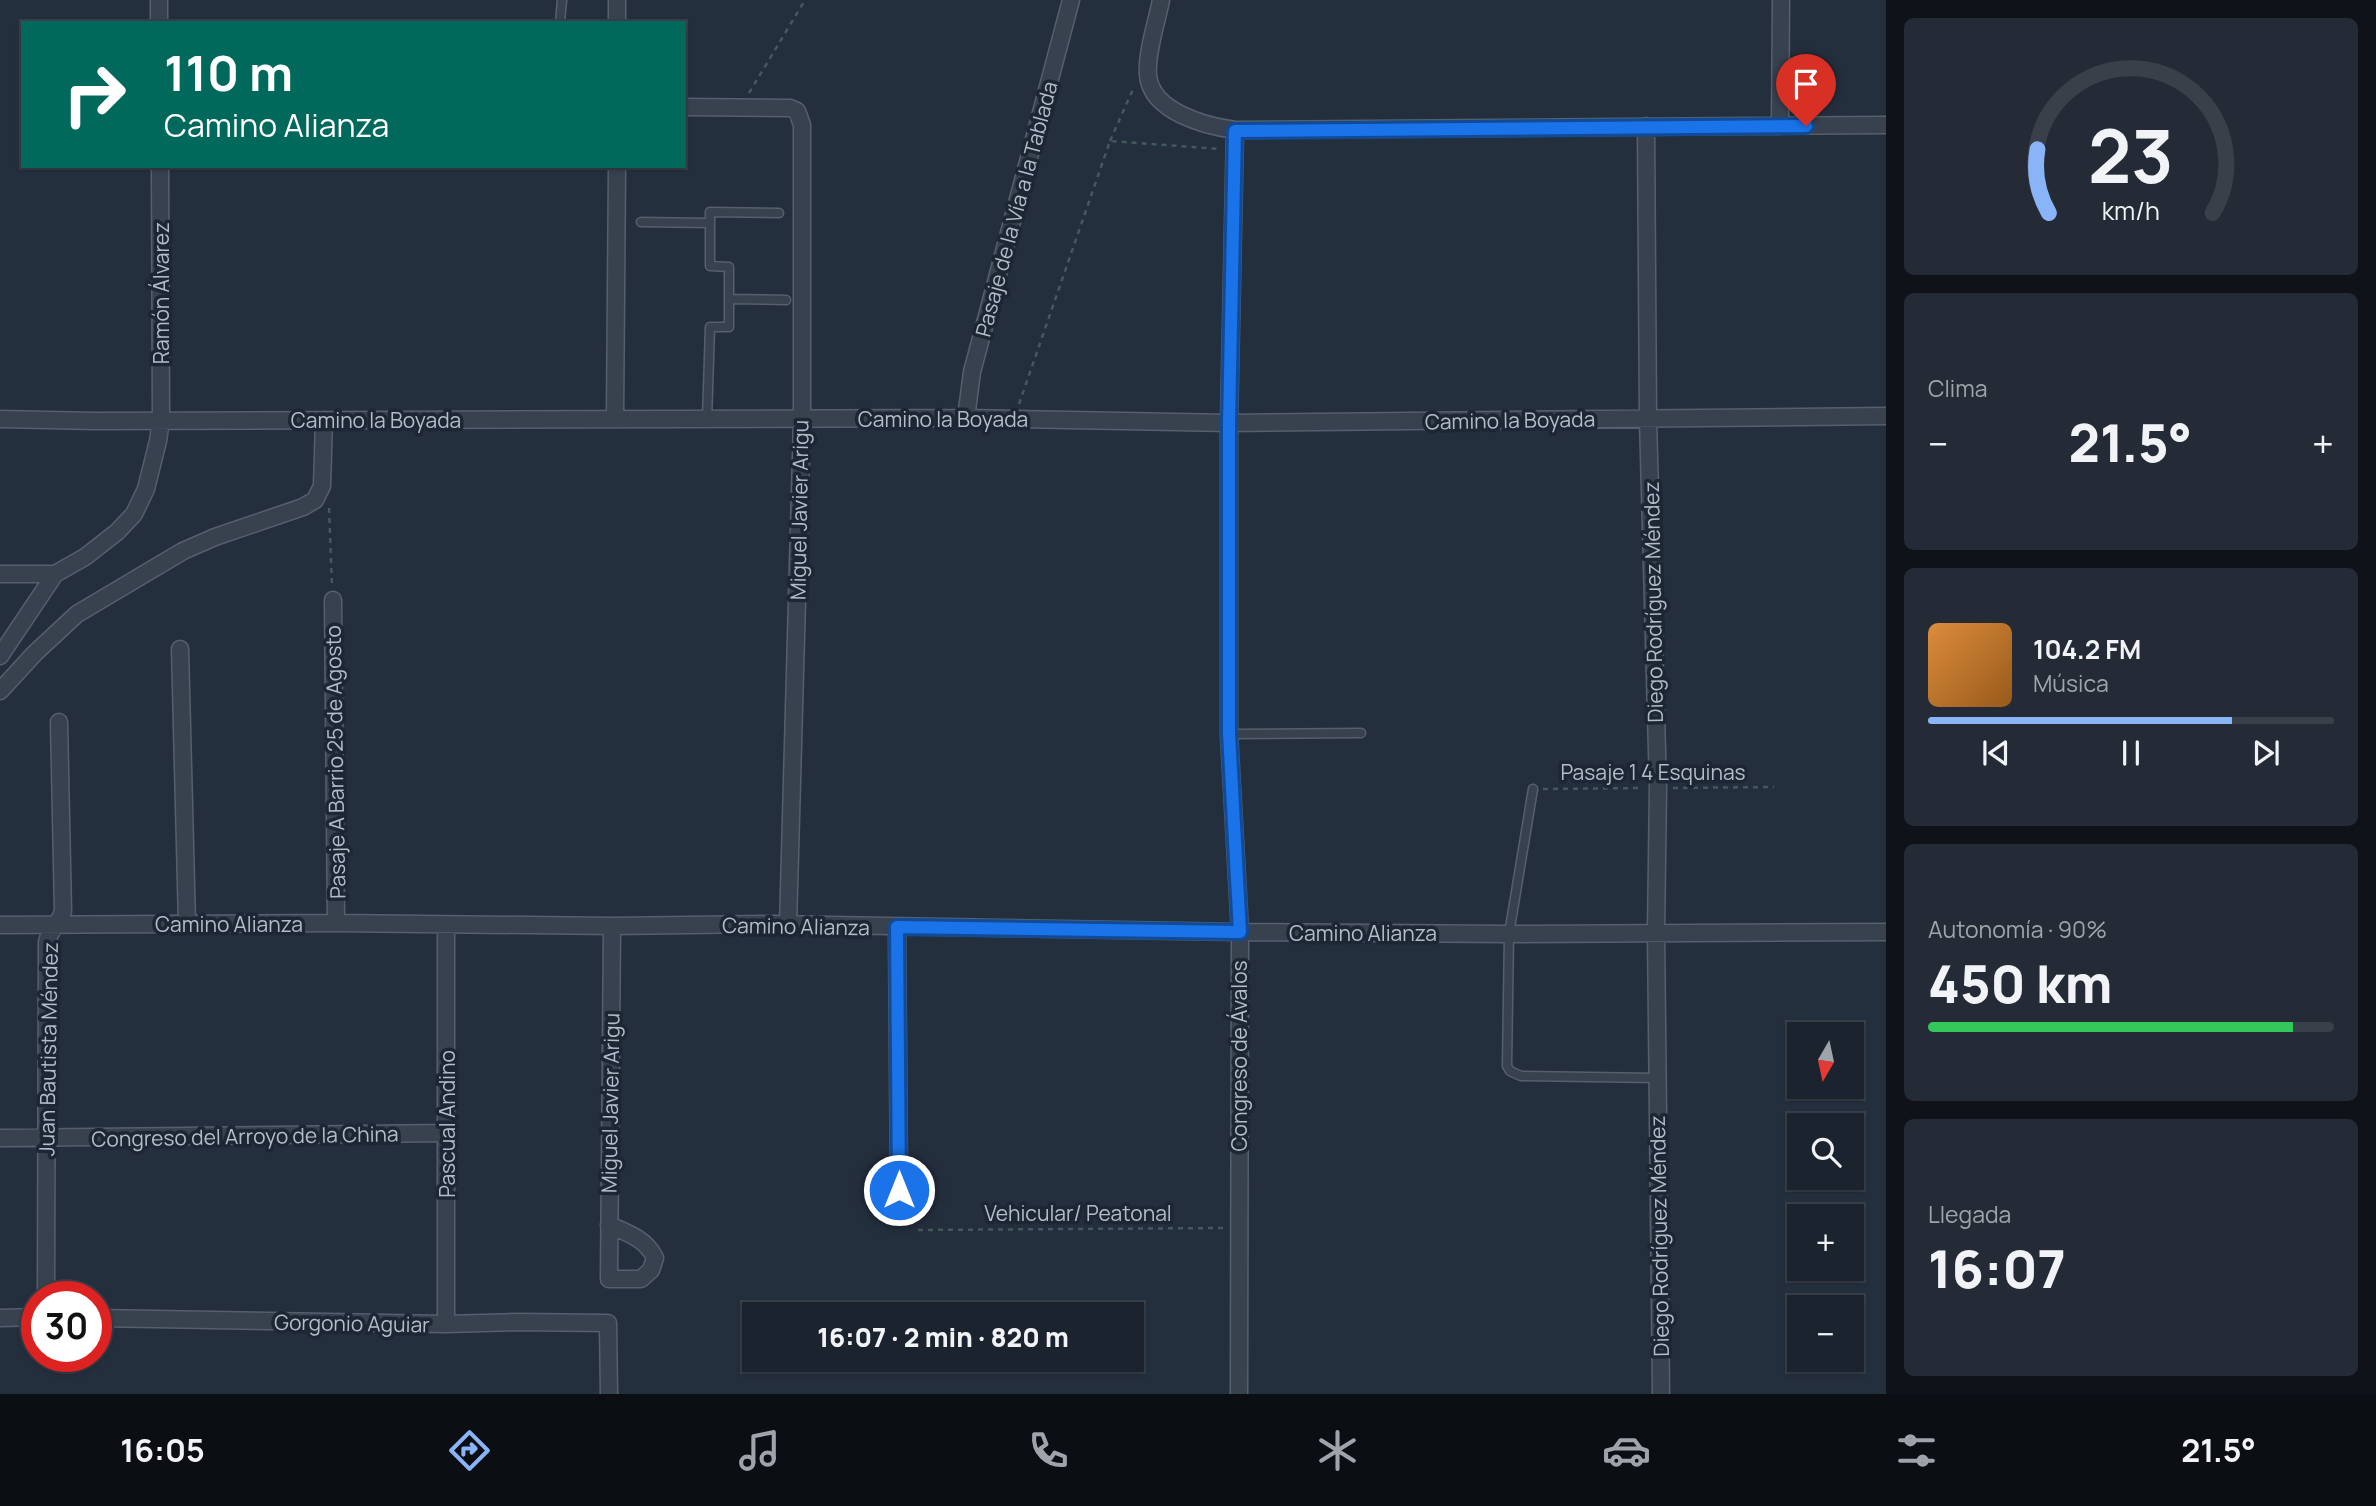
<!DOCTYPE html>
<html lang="es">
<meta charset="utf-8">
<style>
body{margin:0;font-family:Manrope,sans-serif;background:#242b36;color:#f1f3f6;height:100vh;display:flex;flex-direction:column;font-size:26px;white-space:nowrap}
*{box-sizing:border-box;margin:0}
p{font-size:23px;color:#a0a4aa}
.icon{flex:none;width:38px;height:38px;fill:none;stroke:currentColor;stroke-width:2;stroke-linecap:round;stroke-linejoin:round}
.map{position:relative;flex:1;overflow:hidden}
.side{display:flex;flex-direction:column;gap:18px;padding:18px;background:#0f1319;width:490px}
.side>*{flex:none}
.banner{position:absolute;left:21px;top:21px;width:665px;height:147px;border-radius:0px;box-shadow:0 2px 5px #0004,0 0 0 2px #39404a;background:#00695c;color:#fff;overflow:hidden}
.needle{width:46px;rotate:189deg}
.controls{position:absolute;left:1787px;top:1022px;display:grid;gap:14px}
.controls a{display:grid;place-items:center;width:77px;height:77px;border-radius:0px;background:#1b232e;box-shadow:0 2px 5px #0004,0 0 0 2px #39404a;font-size:35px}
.speed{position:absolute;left:21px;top:1281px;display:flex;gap:14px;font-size:35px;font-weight:700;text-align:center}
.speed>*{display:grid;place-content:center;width:91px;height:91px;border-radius:50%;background:#1b232e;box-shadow:0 2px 5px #0004,0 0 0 2px #39404a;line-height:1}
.speed .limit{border:10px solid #d22;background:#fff;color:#111}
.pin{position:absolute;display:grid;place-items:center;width:60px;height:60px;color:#fff;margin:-72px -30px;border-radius:50% 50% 50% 0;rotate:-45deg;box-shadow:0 0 7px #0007}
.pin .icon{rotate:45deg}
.me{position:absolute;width:77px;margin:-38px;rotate:0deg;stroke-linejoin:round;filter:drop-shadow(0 0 5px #0008)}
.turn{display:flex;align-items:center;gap:24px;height:147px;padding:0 28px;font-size:32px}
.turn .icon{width:91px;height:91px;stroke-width:2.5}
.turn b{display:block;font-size:49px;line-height:60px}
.big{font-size:52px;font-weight:800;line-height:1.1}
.side .tile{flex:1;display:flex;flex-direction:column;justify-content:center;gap:10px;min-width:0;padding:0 24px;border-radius:10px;background:#242b36}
.side .dial{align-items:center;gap:0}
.dial svg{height:182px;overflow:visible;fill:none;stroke:#39404a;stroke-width:7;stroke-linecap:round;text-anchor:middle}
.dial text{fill:#f1f3f6;stroke:none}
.song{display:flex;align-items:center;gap:21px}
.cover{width:84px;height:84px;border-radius:10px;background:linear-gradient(135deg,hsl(30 70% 55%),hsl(30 70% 35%))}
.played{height:7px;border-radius:4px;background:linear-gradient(90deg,#8ab4f8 75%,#39404a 75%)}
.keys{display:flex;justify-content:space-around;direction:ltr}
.heat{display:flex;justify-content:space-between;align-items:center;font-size:38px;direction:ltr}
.charge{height:10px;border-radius:5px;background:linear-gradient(90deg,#34c759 90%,#39404a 0)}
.trip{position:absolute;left:742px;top:1302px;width:402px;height:70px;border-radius:0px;background:#1b232e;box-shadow:0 2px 5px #0004,0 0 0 2px #39404a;font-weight:800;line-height:70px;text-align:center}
.tabs{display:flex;height:112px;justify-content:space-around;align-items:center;background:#0b0e12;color:#a0a4aa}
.tabs .icon{width:49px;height:49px}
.tabs .selected{color:#8ab4f8}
.tabs b{font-size:32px;color:#f1f3f6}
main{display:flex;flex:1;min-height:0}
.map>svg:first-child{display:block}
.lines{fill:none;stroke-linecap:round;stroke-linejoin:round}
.service-casing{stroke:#565f6c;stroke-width:11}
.minor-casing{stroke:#565f6c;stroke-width:19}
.path{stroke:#44595c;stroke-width:2.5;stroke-dasharray:5 5;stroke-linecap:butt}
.service{stroke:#38414e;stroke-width:8}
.minor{stroke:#38414e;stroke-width:16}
.route-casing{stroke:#114b97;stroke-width:18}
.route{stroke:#1a73e8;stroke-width:12}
.labels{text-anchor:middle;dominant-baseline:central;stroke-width:7;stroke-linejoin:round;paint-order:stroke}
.street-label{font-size:21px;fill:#b4bcc9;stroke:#1d2633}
</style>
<main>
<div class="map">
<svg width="1886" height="1394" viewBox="0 0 1886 1394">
<rect width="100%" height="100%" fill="#242f3e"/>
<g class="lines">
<!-- service casing -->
<g class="service-casing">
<path id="service" d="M560,23L562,0
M641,222L710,223
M729,299L786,300
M707,420L710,327H729V267L710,266V212L779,213
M1229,734L1361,733
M1533,789L1509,934L1507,1066L1510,1071L1521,1076L1657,1078"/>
</g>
<!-- minor casing -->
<g class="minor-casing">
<path id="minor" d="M159,0V23
M1161,0C1157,21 1146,54 1148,75C1151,112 1206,126 1235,130L1886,125
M617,23V0
M684,107L790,108L797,111L802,125V419L788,926
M1646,126L1648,419L1658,788L1656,932L1661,1394
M1780,126L1781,0
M1235,130L1229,423V734L1240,932L1239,1394
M966,418L972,372L1071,0
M0,419L95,421L966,418L1229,423L1886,416
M615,419L617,166
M0,574H55
M333,600L336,923
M180,649L187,924
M0,656L55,574L85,557L117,532L134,514L146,489L158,441L161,420L160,166
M0,691L35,653L77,614L183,551L215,537L303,507L315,500L322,486L324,420
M0,925L336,923L612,926L773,924L1240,932L1509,934L1886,932
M897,927L899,1190
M0,1138L447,1133
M609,1225C628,1233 646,1239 655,1258L651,1270L641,1279H609L612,926
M46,1297L47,942C50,929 60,923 63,911L59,722
M0,1318L37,1317
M96,1318L446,1324L517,1322L608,1323L609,1394
M446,1324V925"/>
</g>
<!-- path -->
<path class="path" d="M749,93L805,0
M1110,141L1134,87
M1019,404L1110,141L1220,149
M329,508L332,586
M1673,788L1774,787
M1543,789L1641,788
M918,1230L1224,1228"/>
<!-- service -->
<use href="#service" class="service"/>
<!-- minor -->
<use href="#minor" class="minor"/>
</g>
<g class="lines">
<!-- route casing -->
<g class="route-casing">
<path id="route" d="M899,1190L897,927L1240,932L1229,734V423L1235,131L1806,126"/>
</g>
<!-- route -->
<use href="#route" class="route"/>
</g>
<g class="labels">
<!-- street labels -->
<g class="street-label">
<text transform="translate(1016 209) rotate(-75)">Pasaje de la Vía a la Tablada</text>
<text transform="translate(161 293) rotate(-90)">Ramón Álvarez</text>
<text x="943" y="419">Camino la Boyada</text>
<text x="376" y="420">Camino la Boyada</text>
<text transform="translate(1510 420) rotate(-1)">Camino la Boyada</text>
<text transform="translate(799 510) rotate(-89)">Miguel Javier Arigu</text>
<text transform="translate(1653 602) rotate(-91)">Diego Rodríguez Méndez</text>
<text transform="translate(335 762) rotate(-91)">Pasaje A Barrio 25 de Agosto</text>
<text x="1653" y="772">Pasaje 1 4 Esquinas</text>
<text x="229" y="924">Camino Alianza</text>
<text transform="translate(796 926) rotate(1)">Camino Alianza</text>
<text x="1363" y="933">Camino Alianza</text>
<text transform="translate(48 1049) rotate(-89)">Juan Bautista Méndez</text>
<text transform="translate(1239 1056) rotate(-90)">Congreso de Ávalos</text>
<text transform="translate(610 1103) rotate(-89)">Miguel Javier Arigu</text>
<text transform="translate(447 1124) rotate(-90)">Pascual Andino</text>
<text transform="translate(245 1136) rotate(-1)">Congreso del Arroyo de la China</text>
<text x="1078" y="1213">Vehicular/ Peatonal</text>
<text transform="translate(1659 1236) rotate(-91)">Diego Rodríguez Méndez</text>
<text transform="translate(352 1323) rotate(1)">Gorgonio Aguiar</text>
</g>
</g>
</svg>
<div class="controls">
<a><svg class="needle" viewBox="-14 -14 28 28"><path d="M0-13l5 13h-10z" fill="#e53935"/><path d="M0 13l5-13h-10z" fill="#a0a4aa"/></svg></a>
<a><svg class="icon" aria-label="search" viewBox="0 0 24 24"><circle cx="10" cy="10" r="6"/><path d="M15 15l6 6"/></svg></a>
<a>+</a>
<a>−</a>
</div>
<div class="speed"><div class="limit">30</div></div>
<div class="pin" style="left:1806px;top:126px;background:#d93025"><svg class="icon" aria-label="arrive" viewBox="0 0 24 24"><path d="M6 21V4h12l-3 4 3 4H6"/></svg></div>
<svg class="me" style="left:899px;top:1190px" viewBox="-20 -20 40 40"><circle r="17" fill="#1a73e8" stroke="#fff" stroke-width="3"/><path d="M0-11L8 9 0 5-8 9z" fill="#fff"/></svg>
<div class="trip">16:07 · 2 min · 820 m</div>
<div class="banner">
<div class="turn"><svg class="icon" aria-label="right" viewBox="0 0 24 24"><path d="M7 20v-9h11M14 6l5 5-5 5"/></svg><div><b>110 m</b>Camino Alianza</div></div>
</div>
</div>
<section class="side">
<div class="tile dial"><svg viewBox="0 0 100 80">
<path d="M14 69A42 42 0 1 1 86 69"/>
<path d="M14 69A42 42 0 0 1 9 41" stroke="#8ab4f8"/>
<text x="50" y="56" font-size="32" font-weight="700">23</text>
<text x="50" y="72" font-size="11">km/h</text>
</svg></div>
<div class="tile"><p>Clima</p>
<div class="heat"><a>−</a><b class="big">21.5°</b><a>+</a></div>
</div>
<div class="tile">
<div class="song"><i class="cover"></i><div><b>104.2 FM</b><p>Música</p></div></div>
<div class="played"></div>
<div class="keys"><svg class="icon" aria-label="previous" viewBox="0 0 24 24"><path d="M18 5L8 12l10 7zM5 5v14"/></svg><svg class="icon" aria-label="pause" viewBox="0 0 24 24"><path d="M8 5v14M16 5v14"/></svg><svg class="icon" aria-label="next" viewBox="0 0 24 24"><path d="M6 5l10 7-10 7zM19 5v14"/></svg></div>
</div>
<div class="tile"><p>Autonomía · 90%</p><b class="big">450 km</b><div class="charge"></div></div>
<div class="tile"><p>Llegada</p><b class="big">16:07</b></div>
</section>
</main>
<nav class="tabs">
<b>16:05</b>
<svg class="icon selected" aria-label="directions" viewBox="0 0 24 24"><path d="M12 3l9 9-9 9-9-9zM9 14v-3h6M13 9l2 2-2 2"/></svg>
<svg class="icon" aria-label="music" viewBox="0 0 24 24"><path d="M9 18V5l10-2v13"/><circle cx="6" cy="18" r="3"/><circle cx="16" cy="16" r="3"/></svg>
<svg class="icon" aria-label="phone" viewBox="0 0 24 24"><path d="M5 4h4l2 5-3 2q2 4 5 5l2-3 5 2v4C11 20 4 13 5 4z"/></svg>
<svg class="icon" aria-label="climate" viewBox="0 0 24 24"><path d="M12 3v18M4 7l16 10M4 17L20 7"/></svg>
<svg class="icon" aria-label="car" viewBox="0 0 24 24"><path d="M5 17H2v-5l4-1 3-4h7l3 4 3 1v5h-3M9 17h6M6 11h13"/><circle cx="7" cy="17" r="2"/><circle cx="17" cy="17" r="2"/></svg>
<svg class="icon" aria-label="filters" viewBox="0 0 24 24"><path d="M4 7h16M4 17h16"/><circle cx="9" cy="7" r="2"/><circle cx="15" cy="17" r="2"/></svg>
<b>21.5°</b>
</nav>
